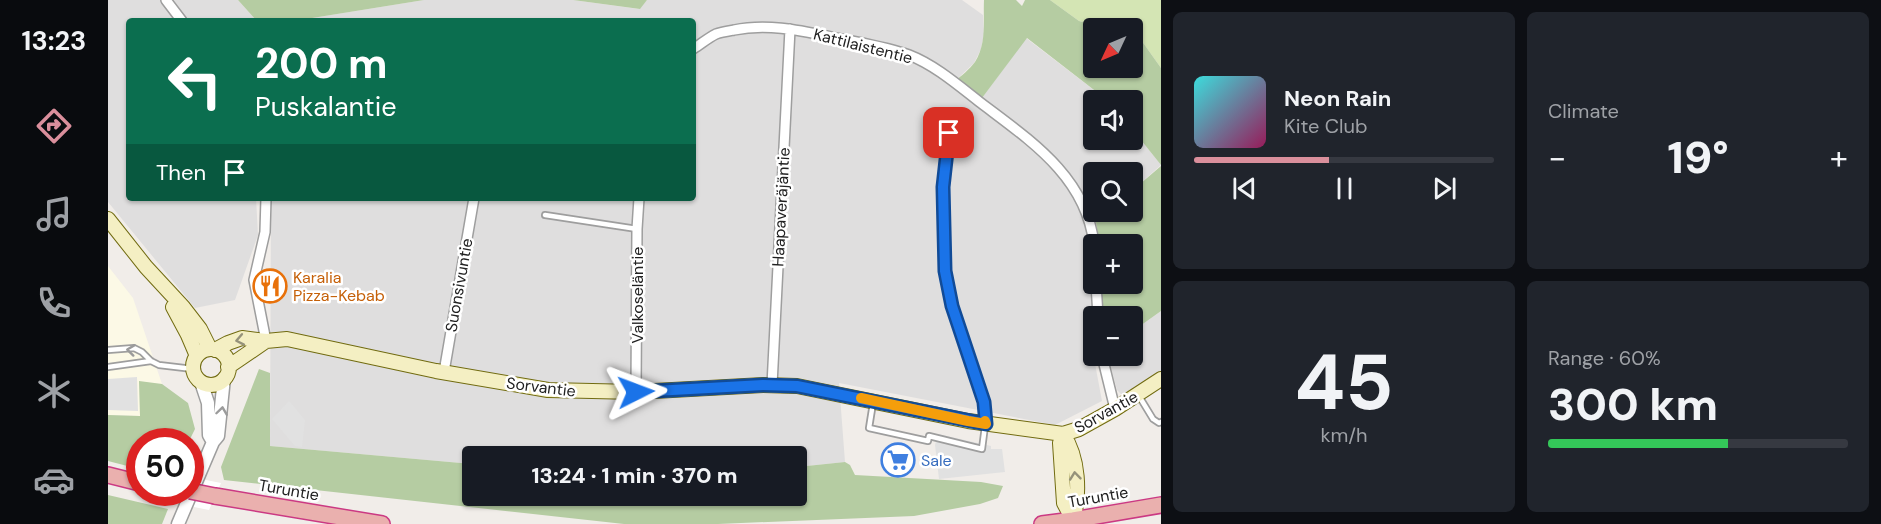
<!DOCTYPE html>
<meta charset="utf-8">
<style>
body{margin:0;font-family:"DM Sans",sans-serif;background:#20242c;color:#f1f3f6;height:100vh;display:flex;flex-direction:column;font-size:22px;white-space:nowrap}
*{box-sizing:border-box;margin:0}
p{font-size:20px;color:#9ea1a6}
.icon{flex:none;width:33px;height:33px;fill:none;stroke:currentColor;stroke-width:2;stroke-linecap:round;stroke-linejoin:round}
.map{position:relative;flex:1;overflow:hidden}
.details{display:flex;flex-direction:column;gap:12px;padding:12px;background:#0d0f14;width:720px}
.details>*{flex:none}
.top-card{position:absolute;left:18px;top:18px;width:570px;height:183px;border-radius:6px;box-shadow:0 2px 4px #0004;background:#0b6e4f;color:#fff;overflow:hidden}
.needle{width:39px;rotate:226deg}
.fabs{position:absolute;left:975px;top:18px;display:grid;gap:12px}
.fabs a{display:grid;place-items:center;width:60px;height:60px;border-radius:6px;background:#171b24;box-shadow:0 2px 4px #0004;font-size:30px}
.speed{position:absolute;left:18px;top:428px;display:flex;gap:12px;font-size:30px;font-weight:700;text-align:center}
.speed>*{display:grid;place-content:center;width:78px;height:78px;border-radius:50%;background:#171b24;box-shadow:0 2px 4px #0004;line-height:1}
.speed .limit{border:9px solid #d22;background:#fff;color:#111}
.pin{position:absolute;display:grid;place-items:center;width:51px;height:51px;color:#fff;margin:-26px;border-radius:12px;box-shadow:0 3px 9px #0006}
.me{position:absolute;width:66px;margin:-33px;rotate:87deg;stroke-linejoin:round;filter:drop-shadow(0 0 4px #0008)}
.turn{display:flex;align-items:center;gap:21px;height:126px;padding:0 30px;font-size:27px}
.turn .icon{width:78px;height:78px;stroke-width:2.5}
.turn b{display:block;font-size:42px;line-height:51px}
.then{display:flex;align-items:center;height:57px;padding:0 30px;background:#0003;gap:12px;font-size:22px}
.big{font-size:45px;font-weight:800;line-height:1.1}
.details .widget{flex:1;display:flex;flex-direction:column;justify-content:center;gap:9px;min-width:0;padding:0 21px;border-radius:9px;background:#20242c}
.details .dial{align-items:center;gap:0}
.dial b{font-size:78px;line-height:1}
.song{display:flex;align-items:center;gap:18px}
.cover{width:72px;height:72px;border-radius:9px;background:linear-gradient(135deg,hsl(180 70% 55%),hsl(330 70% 35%))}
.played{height:6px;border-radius:3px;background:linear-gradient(90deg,#da8f9c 45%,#363941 45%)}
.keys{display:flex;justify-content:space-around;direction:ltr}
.heat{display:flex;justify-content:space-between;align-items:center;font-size:33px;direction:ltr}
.charge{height:9px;border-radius:4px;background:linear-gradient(90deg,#34c759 60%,#363941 0)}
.details .tiles{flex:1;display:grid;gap:12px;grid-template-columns:repeat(2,1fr)}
.trip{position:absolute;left:354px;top:446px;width:345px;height:60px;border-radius:6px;background:#171b24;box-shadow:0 2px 4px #0004;font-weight:800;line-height:60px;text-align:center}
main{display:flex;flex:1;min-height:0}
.tab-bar{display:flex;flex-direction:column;width:108px;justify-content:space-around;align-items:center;background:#090b0e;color:#9ea1a6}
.tab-bar .icon{width:42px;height:42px}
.tab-bar .current{color:#da8f9c}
.tab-bar b{font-size:27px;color:#f1f3f6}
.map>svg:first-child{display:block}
.residential{fill:#dfdede}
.education{fill:#fcf9e6}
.grass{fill:#d4e5b4}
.forest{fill:#b5cca2}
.parking{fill:#e1e1e1}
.pier{fill:#fff}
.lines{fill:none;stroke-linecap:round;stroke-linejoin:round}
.service-casing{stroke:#9e9e9e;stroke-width:8}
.minor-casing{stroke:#9e9e9e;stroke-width:12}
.tertiary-casing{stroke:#9e9e9e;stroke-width:15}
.secondary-casing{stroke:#716b10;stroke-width:16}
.trunk-casing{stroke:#cb3983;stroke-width:18}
.service{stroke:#fff;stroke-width:4.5}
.minor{stroke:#fff;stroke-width:9}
.tertiary{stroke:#fff;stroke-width:12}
.secondary{stroke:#f4efc3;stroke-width:14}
.trunk{stroke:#eab0ae;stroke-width:15}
.trunk-bridge-casing{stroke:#cb3983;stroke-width:18;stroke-linecap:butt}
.trunk-bridge{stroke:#eab0ae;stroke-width:15}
.oneway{stroke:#95927a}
.oneway2{stroke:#9b9b9b}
.route-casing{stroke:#114b97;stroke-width:15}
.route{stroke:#1a73e8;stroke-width:10}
.slow{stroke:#f59e0b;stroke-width:10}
.labels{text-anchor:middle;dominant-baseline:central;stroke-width:5;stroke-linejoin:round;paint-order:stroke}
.street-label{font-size:16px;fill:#212121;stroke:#fff}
.food-label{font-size:16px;fill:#c56008;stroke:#fff;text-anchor:start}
.shop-label{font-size:16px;fill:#366cbe;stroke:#fff;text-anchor:start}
</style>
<main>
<nav class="tab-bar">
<b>13:23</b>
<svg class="icon current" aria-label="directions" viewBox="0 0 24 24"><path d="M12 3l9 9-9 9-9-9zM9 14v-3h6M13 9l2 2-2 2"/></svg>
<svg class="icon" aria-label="music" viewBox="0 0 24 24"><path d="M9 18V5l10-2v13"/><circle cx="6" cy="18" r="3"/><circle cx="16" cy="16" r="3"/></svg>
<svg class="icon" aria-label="phone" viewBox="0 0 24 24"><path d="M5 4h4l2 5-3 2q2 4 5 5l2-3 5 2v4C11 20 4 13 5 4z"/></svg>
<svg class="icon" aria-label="climate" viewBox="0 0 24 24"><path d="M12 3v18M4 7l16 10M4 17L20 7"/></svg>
<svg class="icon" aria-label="car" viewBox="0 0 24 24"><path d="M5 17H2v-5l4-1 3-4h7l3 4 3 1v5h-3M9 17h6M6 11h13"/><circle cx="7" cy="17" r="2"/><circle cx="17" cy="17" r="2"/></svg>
</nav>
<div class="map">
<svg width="1053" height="524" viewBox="0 0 1053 524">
<rect width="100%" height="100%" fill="#f1ede9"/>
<!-- residential -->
<path class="residential" d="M0,0H130L149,21H21V198H148L150,235L127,300L87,308L0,202Z
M316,0H465L531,9L539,0H854L875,15L876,34L873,49L866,63L846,82L871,102L918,38L999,100H986V140H1024L1025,130L1053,165L1025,190L1024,172H986V212H993L987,215L991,244H986V284H993L995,316H986L985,353L994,401L947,425L731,383L737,462L689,467L688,456H364V464L162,446L163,198H585V21H198V19Z
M1053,311V379L1020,401L1009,390L1000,356H1024L1025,331Z"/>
<!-- education -->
<path class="education" d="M0,266L25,298L54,384L31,382L32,416L0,415Z"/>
<!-- grass -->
<path class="grass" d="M942,0H1053V68L1031,37L1025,35L1024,28H997L971,21Z"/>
<!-- forest -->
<path class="forest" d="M130,0H316L198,19L197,21H149Z
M465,0H539L532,9Z
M876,0H908L914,6L917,0H942L971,21L997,28H986V68H1024L1025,35L1031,37L1053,68V165L1025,130L1024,100H999L919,38L871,102L846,82C853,76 862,69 867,62C879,43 875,21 876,0Z
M1053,166V311L1025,331L1024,316H995L993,284H1024V244H991L987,215L993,212H1024L1025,190Z
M151,369L162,373V446L364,464V495H688L689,467L737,462L742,465L747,475L873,482L895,486L890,498L872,504L806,516L610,524H516L116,480L113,467Z
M31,381L54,384L80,403L87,429L81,441H32L31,469L0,461V415L32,416Z
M0,495L60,509L54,524H0Z"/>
<!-- parking -->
<path class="parking" d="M29,377L30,411L0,410V379Z
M181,401L197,420L194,447L187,446L164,419Z
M830,434L883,446V449H894L897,472L831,479L827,445Z"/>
<!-- pier -->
<path class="pier" d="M83,477L113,483L101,510L56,501L59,492H82Z"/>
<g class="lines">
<!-- service casing -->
<g class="service-casing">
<path id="service" d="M437,215L529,229
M0,350L26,348L34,352L43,361L51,365L85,369
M0,367L43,361
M1031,396L1045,419L1051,423L1053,422
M765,403L761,428L820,441L821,436L874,449L877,426"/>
</g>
<!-- minor casing -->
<g class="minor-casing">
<path id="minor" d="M58,0L74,21
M585,49C593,44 600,38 608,34C613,32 620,31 626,30C664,22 702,33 739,40C759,44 782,48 801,55C827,65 851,86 873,103C923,141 978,177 986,244
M841,133L835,187L837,271L845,306L876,402L877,424
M158,198L157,232L146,280L158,341
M988,284L990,316
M994,356L1007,409
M336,372L366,198
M664,385L682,29
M528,392L529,229L531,198"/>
</g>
<!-- tertiary casing -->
<g class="tertiary-casing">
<path id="tertiary" d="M93,382L100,403L101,435L105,442
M70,524L105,442L110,436L116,378"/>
</g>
<!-- secondary casing -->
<g class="secondary-casing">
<path id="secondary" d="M0,219L38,267L75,307L92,329L102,349
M65,307L80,335L89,356
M85 367a18 18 0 1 1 36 0a18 18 0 1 1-36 0Z
M107,350L120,343L134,338L158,341L179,339L328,371L440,390L528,392L655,385L689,386L860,421L955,434L971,429L1007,409L1053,379
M120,367L158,341
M955,434C971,458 972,494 965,520
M955,434L952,443L956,503L965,520"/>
</g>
<!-- trunk casing -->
<g class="trunk-casing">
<path id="trunk" d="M0,475L32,483
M107,496L274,524
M934,524L965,520L1053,505"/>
</g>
<!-- service -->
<use href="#service" class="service"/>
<!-- minor -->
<use href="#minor" class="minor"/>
<!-- tertiary -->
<use href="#tertiary" class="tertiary"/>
<!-- secondary -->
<use href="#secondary" class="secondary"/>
<!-- trunk -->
<use href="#trunk" class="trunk"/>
<!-- trunk-bridge casing -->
<g class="trunk-bridge-casing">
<path id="trunk-bridge" d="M82,491L107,496"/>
</g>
<!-- trunk-bridge -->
<use href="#trunk-bridge" class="trunk-bridge"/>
</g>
<!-- one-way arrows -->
<defs><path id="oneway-chevron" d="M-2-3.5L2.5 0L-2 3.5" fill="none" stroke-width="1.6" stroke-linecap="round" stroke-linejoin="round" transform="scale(1.5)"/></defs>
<g class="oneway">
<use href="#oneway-chevron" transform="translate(132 340) rotate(169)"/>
<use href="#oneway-chevron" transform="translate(967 476) rotate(-96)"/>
</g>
<g class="oneway2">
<use href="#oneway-chevron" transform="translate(23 350) rotate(-173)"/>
<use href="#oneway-chevron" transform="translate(114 411) rotate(-82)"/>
</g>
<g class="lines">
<!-- route casing -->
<g class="route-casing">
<path id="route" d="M528,392L655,385L689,386L878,424L876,402L844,306L837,271L835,187L841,133"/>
</g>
<!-- route -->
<use href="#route" class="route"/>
<!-- slow -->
<path class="slow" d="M753,398L860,421L878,424L877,421"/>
</g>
<!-- icons -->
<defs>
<g id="restaurant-ring" transform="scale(1.725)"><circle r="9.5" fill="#fff" stroke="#e8710a" stroke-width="1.5"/><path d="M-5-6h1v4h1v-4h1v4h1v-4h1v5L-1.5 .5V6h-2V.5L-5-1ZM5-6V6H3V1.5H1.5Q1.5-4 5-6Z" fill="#e8710a"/></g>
<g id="supermarket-ring" transform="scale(1.725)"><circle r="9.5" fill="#fff" stroke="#3f7fe0" stroke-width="1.5"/><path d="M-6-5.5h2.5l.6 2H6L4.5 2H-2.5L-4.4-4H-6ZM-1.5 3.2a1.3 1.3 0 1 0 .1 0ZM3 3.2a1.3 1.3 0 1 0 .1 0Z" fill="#3f7fe0"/></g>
</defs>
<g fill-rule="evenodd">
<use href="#restaurant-ring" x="162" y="286"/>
<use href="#supermarket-ring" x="790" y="460"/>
</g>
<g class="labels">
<!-- street labels -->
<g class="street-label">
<text transform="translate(755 46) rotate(14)">Kattilaistentie</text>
<text transform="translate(673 207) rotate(-87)">Haapaveräjäntie</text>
<text transform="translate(351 285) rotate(-80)">Suonsivuntie</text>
<text transform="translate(529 295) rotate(-90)">Valkoseläntie</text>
<text transform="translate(433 387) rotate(7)">Sorvantie</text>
<text transform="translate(998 412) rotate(-29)">Sorvantie</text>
<text transform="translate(181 490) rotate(10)">Turuntie</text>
<text transform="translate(990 497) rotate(-10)">Turuntie</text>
</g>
<!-- food labels -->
<g class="food-label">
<text x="185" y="277">Karalia<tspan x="185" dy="18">Pizza-Kebab</tspan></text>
</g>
<!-- shop labels -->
<g class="shop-label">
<text x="813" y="460">Sale</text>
</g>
</g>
</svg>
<div class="fabs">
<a><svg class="needle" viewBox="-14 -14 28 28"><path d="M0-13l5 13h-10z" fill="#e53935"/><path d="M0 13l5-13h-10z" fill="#9ea1a6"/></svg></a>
<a><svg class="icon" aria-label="sound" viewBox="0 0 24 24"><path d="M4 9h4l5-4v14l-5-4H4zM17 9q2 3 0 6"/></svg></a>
<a><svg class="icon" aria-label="search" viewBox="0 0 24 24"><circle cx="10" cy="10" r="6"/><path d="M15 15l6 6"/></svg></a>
<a>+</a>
<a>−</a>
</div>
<div class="speed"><div class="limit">50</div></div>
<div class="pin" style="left:841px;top:133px;background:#d93025"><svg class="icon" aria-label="arrive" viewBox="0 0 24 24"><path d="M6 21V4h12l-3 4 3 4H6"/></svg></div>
<svg class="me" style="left:528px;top:392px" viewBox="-20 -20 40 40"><path d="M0-17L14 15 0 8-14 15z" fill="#1a73e8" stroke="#fff" stroke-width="4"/></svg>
<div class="trip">13:24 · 1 min · 370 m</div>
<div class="top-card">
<div class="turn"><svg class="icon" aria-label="left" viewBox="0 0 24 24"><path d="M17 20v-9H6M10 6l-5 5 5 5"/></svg><div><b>200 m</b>Puskalantie</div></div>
<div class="then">Then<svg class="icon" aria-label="arrive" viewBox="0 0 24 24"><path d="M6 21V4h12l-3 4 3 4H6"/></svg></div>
</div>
</div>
<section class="details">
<div class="tiles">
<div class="widget">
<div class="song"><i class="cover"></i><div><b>Neon Rain</b><p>Kite Club</p></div></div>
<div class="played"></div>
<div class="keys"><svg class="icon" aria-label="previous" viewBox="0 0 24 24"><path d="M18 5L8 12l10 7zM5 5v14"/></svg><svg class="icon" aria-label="pause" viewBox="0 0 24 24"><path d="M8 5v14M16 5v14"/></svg><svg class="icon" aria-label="next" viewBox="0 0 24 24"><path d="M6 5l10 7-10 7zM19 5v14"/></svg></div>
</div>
<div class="widget"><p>Climate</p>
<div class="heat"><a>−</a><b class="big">19°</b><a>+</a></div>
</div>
<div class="widget dial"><b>45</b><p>km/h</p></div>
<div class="widget"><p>Range · 60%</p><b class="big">300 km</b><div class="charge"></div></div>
</div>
</section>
</main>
